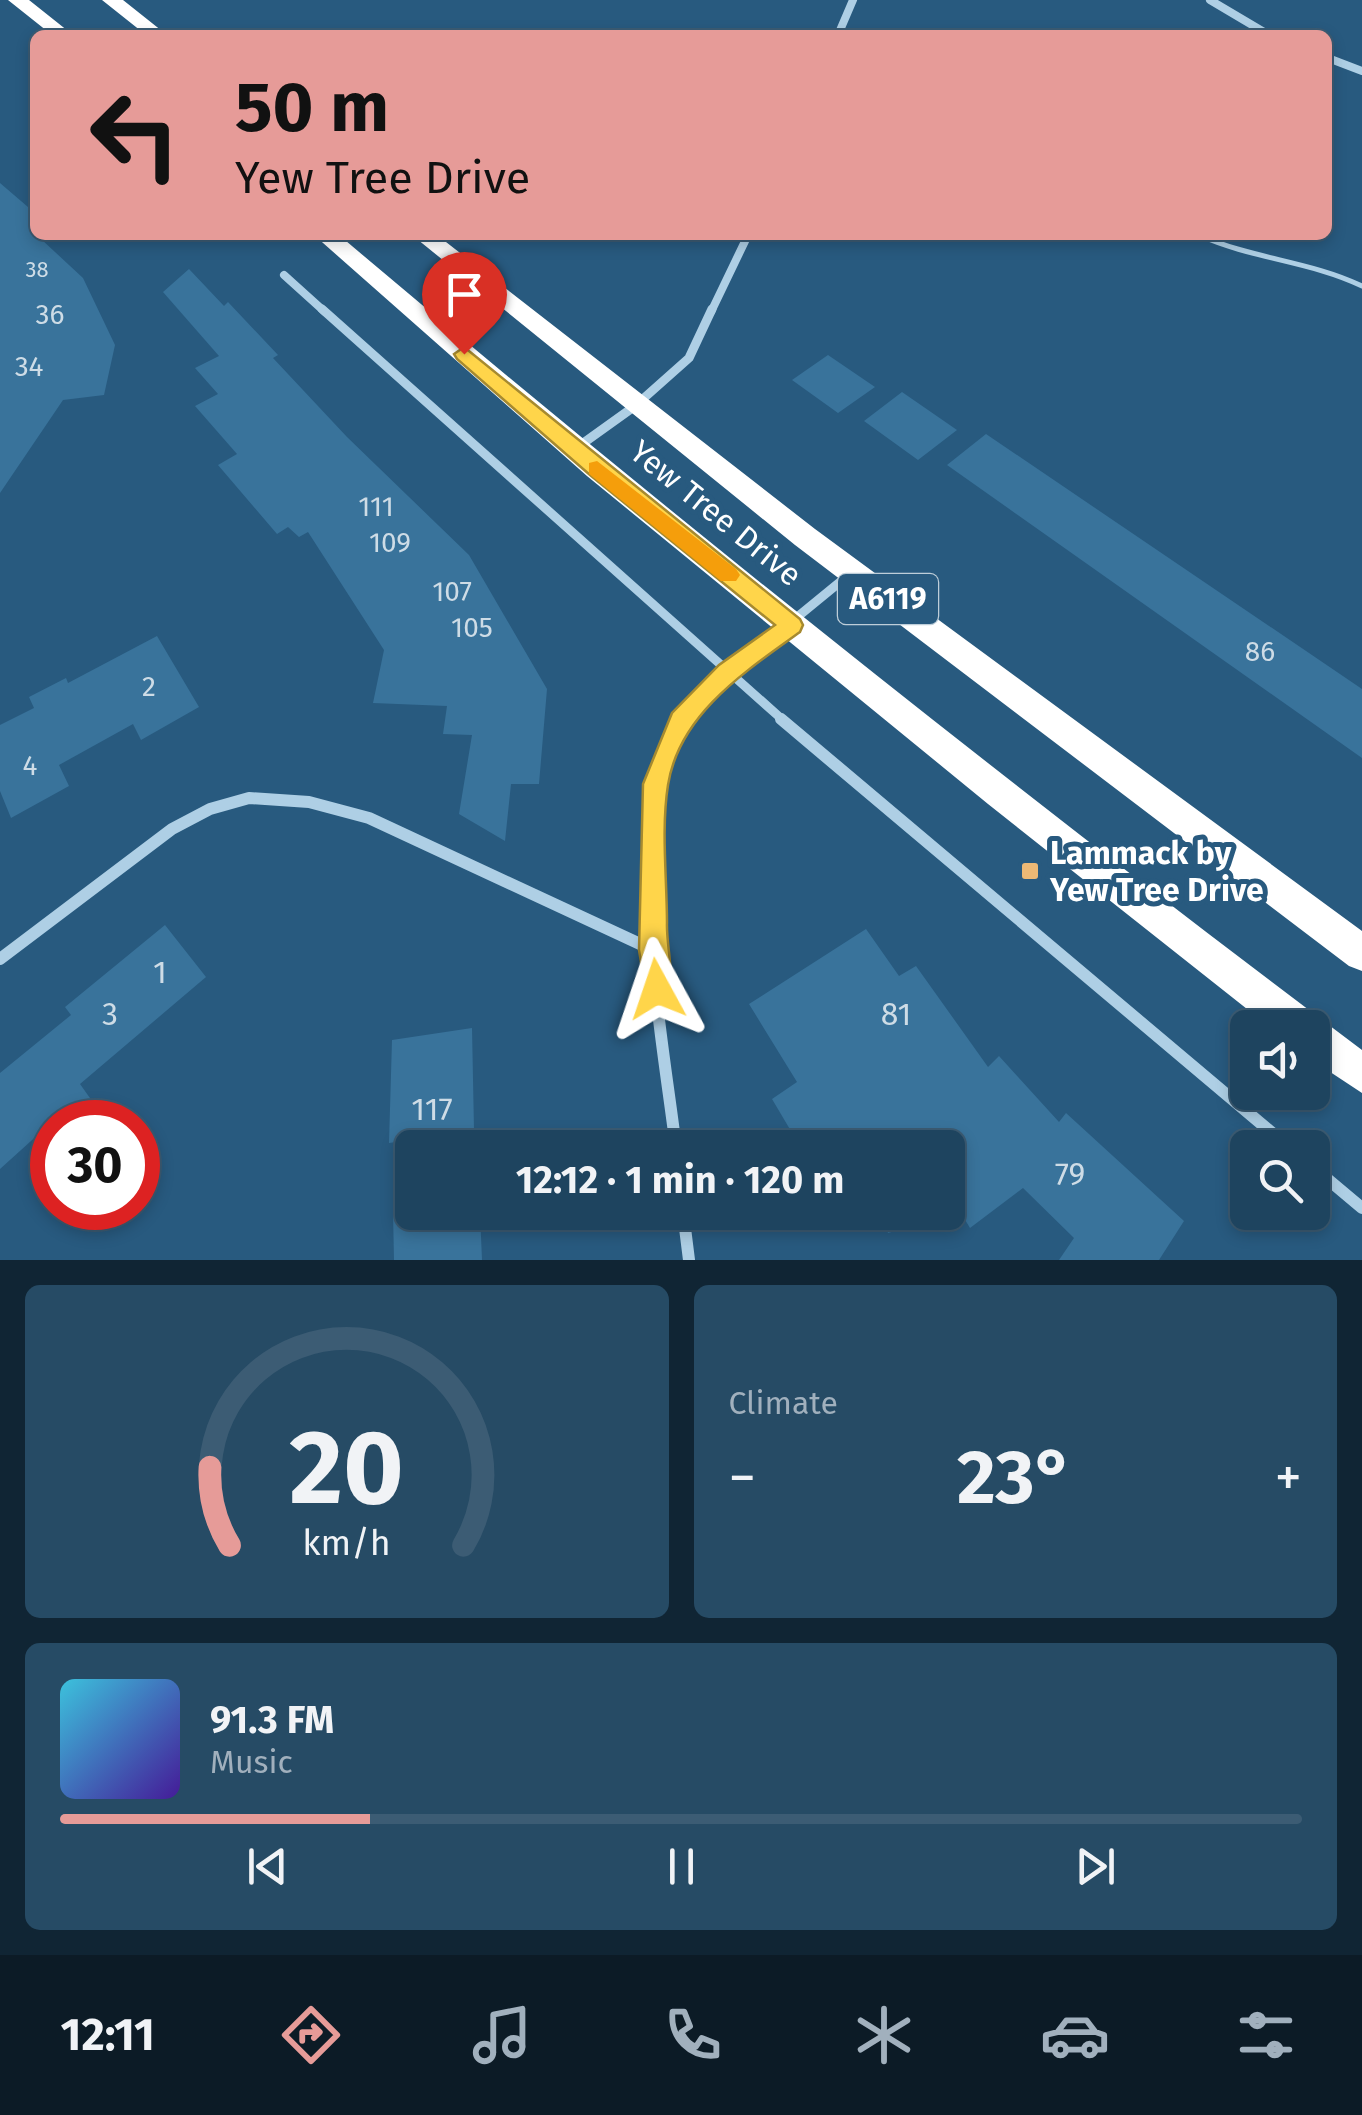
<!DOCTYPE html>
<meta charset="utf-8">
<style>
body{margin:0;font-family:"Fira Sans",sans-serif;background:#264b65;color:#f1f3f6;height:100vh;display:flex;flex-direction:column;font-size:38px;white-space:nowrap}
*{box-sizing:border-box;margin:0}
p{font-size:32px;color:#a1b0bd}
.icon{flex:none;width:55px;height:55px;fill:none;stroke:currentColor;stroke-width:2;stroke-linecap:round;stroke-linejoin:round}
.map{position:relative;height:1260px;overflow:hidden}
.drawer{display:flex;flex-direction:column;gap:25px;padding:25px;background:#102534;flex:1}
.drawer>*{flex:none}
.hud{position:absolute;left:30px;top:30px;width:1302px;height:210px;border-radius:15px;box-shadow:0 5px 15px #0003,0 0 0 2px #3c5c74;background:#e69b98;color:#111;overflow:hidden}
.buttons{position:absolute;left:1230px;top:1010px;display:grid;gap:20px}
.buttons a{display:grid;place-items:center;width:100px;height:100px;border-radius:15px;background:#1e445f;box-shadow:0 5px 15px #0003,0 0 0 2px #3c5c74;font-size:50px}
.speed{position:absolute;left:30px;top:1100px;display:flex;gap:20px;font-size:50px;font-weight:700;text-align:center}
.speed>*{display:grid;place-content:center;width:130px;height:130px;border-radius:50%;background:#1e445f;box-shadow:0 5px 15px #0003,0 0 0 2px #3c5c74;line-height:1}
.speed .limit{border:15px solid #d22;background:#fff;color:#111}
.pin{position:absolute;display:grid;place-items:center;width:85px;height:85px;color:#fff;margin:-102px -42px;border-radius:50% 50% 50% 0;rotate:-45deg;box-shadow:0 0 10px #0007}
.pin .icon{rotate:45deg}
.me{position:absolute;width:110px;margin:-55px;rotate:355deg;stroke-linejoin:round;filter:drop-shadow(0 0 8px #0008)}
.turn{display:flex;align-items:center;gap:35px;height:210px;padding:0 40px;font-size:45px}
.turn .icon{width:130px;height:130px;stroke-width:2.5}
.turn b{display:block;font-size:70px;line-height:85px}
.big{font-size:75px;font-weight:700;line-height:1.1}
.drawer .tile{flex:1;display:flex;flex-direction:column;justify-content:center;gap:15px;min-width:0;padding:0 35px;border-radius:15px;background:#264b65}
.drawer .dial{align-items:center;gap:0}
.dial svg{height:260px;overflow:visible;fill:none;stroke:#3c5c74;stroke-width:7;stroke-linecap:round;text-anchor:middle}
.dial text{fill:#f1f3f6;stroke:none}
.song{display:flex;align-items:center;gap:30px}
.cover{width:120px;height:120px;border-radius:15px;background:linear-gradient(135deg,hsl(190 70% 55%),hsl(260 70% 35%))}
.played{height:10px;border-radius:5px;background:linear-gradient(90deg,#e69b98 25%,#3c5c74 25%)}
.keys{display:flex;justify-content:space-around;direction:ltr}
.heat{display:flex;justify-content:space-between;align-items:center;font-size:55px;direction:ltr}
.drawer .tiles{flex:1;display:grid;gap:25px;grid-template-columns:1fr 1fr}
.tile:last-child{grid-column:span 2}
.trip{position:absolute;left:395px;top:1130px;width:570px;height:100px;border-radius:15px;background:#1e445f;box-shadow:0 5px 15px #0003,0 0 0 2px #3c5c74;font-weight:700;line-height:100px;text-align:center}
.dock{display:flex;height:160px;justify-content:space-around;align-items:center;background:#0c1b26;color:#a1b0bd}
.dock .icon{width:70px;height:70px}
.dock .on{color:#e69b98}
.dock b{font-size:45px;color:#f1f3f6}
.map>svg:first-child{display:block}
.building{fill:#39739b}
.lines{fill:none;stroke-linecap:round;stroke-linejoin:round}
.lane{stroke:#aecfe5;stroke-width:5}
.street-far2{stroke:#aecfe5;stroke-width:8}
.street-far1{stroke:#aecfe5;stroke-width:9}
.street{stroke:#aecfe5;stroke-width:12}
.highway{fill:#fff;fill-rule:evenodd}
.route{fill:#ffd54a;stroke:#a68a30;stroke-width:2.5}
.slow{fill:#f59e0b}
.poi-dot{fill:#edb975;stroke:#285a7f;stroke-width:4}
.labels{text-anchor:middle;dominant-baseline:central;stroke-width:10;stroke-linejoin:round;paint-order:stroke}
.far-number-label{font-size:22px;fill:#cedce6}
.number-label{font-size:28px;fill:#cedce6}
.shield{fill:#285a7f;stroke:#beced9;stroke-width:2.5}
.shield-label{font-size:30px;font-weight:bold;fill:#fff}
.street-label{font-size:32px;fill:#fff;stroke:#285a7f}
.poi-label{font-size:32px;font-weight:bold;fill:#fff;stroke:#285a7f;text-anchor:start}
.near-number-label{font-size:32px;fill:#cedce6}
</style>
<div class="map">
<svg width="1362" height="1260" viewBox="0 0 1362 1260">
<rect width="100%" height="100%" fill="#285a7f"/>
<!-- building -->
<path class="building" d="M0,183L35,213V235H48L41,239L83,278L115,345L104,395L63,400L0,493Z
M189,269L224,306L228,302L278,355L273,358L347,437L469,555L547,689L539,784H511L505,841L459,814L472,735L443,734L447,706L373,703L384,650L308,532L299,537L288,527L277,534L218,465L237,454L195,406L218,394L195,368L219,356L163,292Z
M828,355L875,387L838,413L792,380Z
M902,392L957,430L918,460L864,421Z
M986,434L1362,689V758L947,465Z
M157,636L199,707L141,740L133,724L59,765L69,786L11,818L0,791V725L34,708L29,697L66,678L68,683Z
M165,925L206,977L80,1084L107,1122H52L0,1169V1073L71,1015L65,1007Z
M866,929L899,976L916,966L988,1067L999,1056L1059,1122L1066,1113L1184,1221L1159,1260H1059L1074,1238L1023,1188L970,1228L961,1213L888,1233L882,1212H948V1148H801L772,1099L797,1082L749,1004Z
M472,1028L474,1130L389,1143L392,1040Z
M393,1212H480L482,1260H394Z"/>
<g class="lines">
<!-- lane -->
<path class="lane" d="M1199,235C1252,259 1310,261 1362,286"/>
<!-- street-far2 -->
<path class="street-far2" d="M1210,0L1269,35
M838,35L853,0
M1328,58L1362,71
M284,275L325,312
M711,312L748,235"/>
<!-- street-far1 -->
<path class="street-far1" d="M322,309L784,721
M575,449L635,406L689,358L712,309
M681,721L719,681L851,573"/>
<!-- street -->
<path class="street" d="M781,719L1290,1148
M0,959L172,829L210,809L249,798L309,802L369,818L653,950
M676,1148C660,1018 623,840 683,719
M1312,1166L1362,1208
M683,1212L689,1260"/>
<!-- highway -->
<path class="highway" d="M8,0H29L73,35H52Z
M102,0H123L167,35H146Z
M314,235H339C672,517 1015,789 1362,1050V1093L1312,1060V1028H1271L988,804L587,476Z
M412,235H437L815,529L1362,931V971L1349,966L795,545Z"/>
</g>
<!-- route -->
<path class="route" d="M464,347L800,619L803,625L800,632C746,671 679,714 668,785C661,829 667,879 667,923C666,946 676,978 667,999L657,1003L647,999L639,950L643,784L672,713L719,665L775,625L590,475L457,359L454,354Z"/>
<!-- slow -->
<path class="slow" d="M597,461L736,569L740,575L736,581H721L589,474V463Z"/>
<!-- markers -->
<rect class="poi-dot" x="1020" y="861" width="20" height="20" rx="5"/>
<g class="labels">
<!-- far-number labels -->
<g class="far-number-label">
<text x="37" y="269">38</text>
</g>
<!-- number labels -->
<g class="number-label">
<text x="50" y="314">36</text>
<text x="29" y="366">34</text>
<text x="376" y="506">111</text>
<text x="390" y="542">109</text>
<text x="452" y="591">107</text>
<text x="472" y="627">105</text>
<text x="1260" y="651">86</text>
<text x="149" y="686">2</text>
<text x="30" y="765">4</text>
</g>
<!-- shield labels -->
<rect class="shield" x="838" y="574" width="100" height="50" rx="8"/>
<g class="shield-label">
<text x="888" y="599">A6119</text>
</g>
<!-- street labels -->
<g class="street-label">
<text transform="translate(716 513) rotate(39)">Yew Tree Drive</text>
</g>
<!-- poi labels -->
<g class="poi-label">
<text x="1050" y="853">Lammack by<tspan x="1050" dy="37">Yew Tree Drive</tspan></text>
</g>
<!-- near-number labels -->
<g class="near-number-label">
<text x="160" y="972">1</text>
<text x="110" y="1014">3</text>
<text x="896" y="1014">81</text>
<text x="432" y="1109">117</text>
<text x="1070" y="1174">79</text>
</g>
</g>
</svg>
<div class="buttons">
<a><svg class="icon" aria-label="sound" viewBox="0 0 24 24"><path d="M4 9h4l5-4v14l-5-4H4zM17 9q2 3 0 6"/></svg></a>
<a><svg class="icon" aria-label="search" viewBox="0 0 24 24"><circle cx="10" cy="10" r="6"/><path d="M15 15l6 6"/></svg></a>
</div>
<div class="speed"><div class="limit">30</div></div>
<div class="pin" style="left:464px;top:354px;background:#d93025"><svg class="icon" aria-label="arrive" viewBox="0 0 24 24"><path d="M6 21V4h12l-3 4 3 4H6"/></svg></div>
<svg class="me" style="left:657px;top:989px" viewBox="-20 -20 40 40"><path d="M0-17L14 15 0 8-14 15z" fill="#ffd54a" stroke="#fff" stroke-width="4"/></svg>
<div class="trip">12:12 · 1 min · 120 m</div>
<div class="hud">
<div class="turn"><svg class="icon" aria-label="left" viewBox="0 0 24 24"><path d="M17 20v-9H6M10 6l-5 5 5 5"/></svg><div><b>50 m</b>Yew Tree Drive</div></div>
</div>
</div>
<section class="drawer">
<div class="tiles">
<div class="tile dial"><svg viewBox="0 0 100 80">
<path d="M14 69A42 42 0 1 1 86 69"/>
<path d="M14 69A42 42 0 0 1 8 45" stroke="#e69b98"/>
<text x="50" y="56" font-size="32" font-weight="700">20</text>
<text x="50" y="72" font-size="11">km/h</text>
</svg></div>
<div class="tile"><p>Climate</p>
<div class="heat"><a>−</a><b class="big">23°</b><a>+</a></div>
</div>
<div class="tile">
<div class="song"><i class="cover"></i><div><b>91.3 FM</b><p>Music</p></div></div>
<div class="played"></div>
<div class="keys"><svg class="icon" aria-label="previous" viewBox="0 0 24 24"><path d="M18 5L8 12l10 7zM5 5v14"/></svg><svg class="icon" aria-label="pause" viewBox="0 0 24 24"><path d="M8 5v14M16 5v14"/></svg><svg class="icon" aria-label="next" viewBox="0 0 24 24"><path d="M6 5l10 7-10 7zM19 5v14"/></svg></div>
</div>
</div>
</section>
<nav class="dock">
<b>12:11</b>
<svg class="icon on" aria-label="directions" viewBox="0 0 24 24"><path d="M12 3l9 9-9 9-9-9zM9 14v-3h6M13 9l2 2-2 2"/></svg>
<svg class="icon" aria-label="music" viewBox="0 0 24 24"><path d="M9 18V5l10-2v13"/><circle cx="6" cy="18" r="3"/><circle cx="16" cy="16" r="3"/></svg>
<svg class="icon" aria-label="phone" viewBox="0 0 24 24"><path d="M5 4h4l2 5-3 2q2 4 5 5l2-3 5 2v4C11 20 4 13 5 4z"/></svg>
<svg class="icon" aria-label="climate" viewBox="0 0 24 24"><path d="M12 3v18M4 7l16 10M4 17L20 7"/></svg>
<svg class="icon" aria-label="car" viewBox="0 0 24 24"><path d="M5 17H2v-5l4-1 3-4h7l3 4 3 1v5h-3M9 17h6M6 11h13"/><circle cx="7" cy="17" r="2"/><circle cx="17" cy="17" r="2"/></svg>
<svg class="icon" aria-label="filters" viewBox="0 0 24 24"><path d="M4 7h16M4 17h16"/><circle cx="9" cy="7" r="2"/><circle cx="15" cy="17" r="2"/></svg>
</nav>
